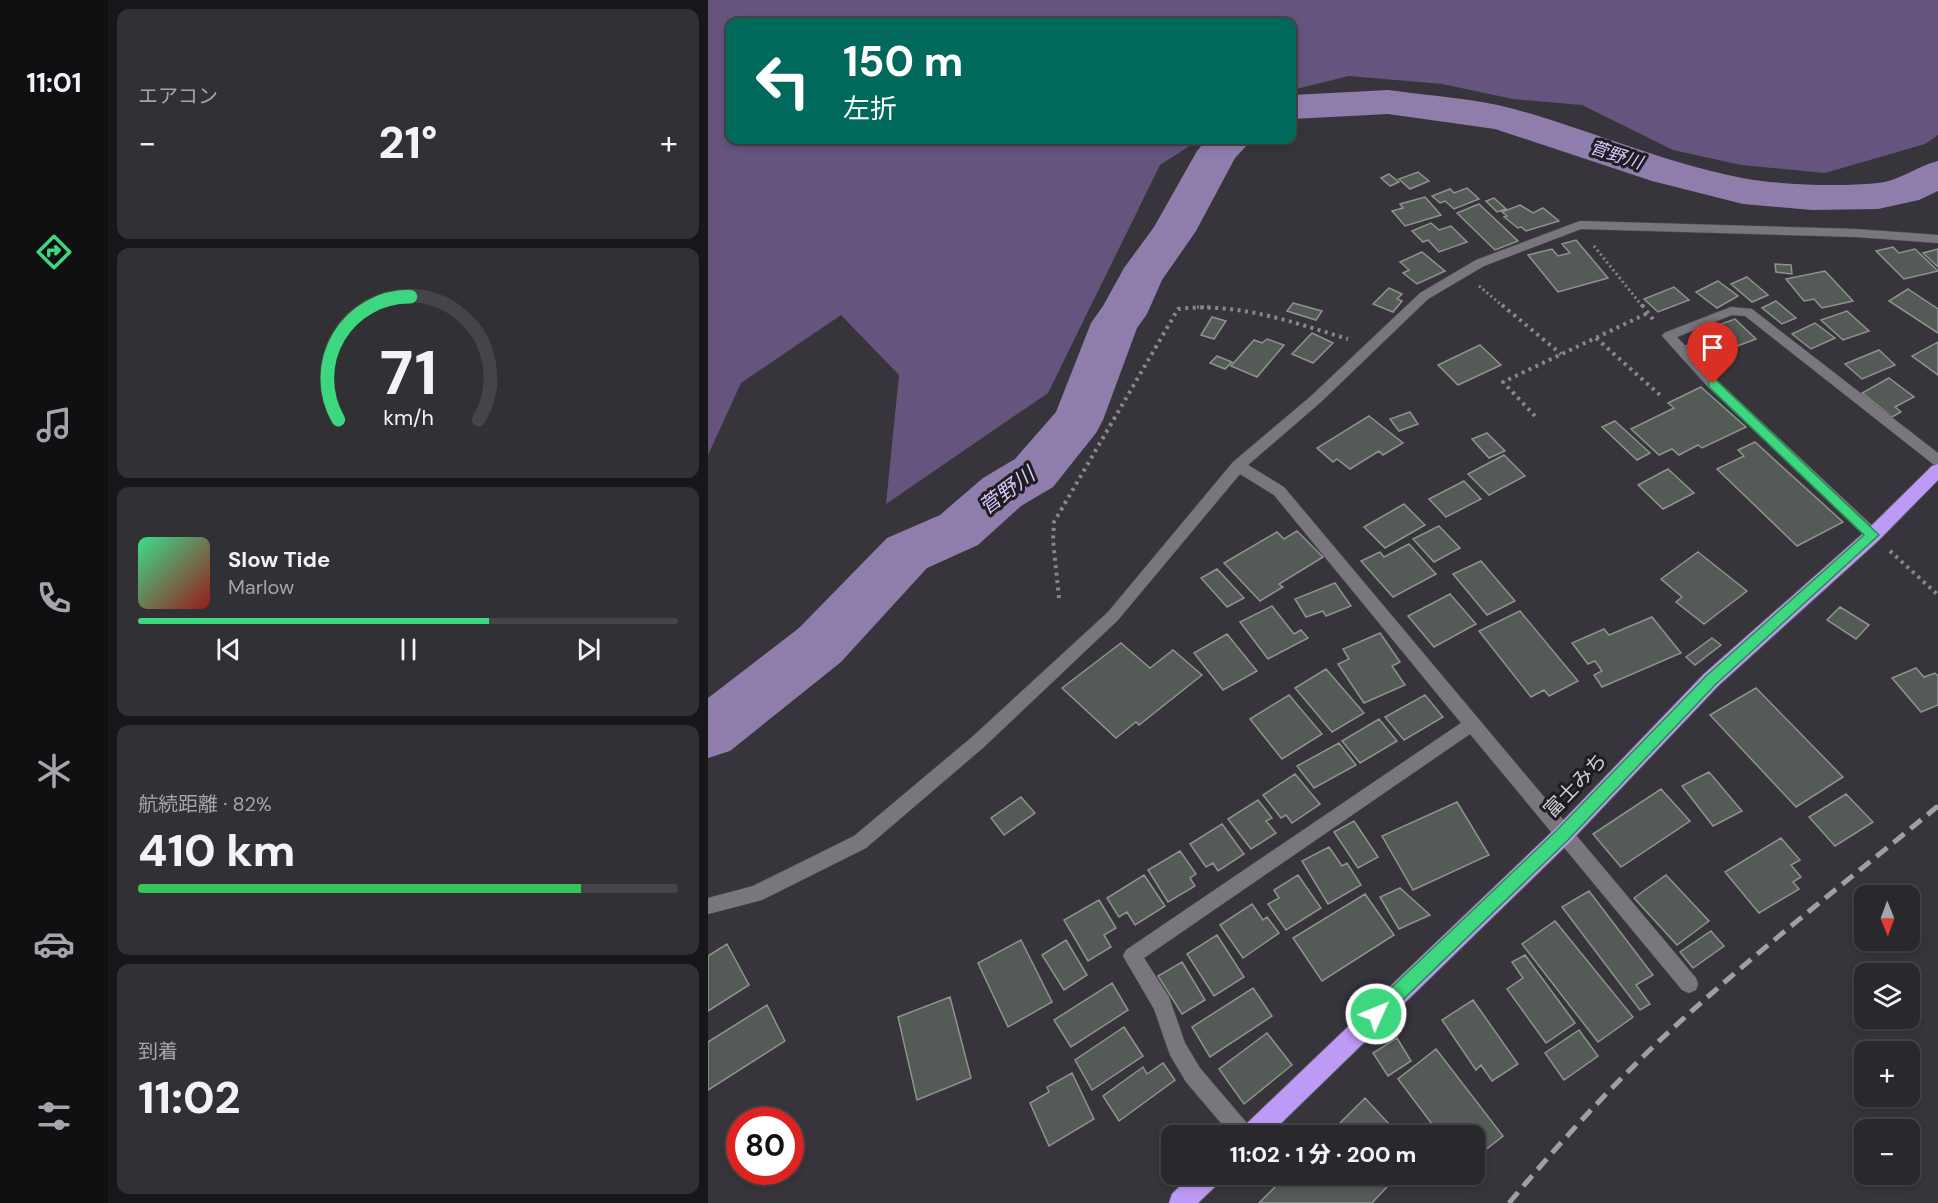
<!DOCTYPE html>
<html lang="ja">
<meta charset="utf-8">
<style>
body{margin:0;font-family:"DM Sans","Noto Sans JP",sans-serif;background:#313034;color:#f1f3f6;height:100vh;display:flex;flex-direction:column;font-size:22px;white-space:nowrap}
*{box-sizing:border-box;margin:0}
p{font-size:20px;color:#a5a6a9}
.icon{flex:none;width:33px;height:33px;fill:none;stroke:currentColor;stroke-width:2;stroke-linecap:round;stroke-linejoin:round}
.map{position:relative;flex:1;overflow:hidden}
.panel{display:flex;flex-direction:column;gap:9px;padding:9px;background:#171618;width:600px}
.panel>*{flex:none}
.banner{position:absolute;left:18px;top:18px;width:570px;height:126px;border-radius:12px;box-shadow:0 3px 9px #0003,0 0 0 2px #454448;background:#00695c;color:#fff;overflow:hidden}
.needle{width:39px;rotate:179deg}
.fabs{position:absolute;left:1146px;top:885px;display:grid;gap:12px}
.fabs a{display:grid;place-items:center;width:66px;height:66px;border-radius:12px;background:#29282c;box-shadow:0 3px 9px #0003,0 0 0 2px #454448;font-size:30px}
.speed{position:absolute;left:18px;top:1107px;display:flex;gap:12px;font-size:30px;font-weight:700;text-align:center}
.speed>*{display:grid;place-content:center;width:78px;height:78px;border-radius:50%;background:#29282c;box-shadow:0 3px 9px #0003,0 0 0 2px #454448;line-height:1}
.speed .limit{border:9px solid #d22;background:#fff;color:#111}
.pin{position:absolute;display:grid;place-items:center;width:51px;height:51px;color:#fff;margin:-62px -26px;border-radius:50% 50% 50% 0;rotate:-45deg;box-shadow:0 0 6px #0007}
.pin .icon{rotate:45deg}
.me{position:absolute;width:66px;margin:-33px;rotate:46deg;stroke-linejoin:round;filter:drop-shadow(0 0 4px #0008)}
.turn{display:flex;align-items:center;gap:21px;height:126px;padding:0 18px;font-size:27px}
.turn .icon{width:78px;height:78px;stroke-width:2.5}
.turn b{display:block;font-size:42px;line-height:51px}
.big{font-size:45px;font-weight:800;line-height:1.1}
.panel .widget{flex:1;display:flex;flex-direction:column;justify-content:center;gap:9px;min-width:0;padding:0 21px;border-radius:12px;background:#313034}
.panel .dial{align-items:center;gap:0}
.dial svg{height:156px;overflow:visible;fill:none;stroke:#454448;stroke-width:7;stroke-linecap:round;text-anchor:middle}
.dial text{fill:#f1f3f6;stroke:none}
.song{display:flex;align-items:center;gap:18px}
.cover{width:72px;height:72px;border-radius:9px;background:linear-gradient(135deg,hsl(150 70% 55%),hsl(0 70% 35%))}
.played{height:6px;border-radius:3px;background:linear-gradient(90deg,#3cd77e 65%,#454448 65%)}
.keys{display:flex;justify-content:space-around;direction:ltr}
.heat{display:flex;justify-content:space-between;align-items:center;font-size:33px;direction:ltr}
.charge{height:9px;border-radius:4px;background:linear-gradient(90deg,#34c759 82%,#454448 0)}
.trip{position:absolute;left:453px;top:1125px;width:324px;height:60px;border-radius:12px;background:#29282c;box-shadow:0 3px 9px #0003,0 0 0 2px #454448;font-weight:800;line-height:60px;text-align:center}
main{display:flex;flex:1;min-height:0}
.menu{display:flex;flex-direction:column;width:108px;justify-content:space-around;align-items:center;background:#101012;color:#a5a6a9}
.menu .icon{width:42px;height:42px}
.menu .current{color:#3cd77e}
.menu b{font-size:27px;color:#f1f3f6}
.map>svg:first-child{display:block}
.forest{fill:#64547e}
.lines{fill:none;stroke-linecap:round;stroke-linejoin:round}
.river{fill:#8f7eab;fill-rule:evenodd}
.building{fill:#545a55;stroke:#8d948e;stroke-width:1.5}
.minor-casing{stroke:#555357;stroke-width:1}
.highway-casing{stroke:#555357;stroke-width:2}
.path-far1{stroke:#89878b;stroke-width:3;stroke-dasharray:2 3;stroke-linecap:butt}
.path{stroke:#89878b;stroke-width:4;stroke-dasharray:3 4.5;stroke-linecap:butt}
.minor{fill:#79767e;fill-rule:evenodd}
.highway{fill:#bd9af5;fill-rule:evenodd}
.rail{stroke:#a19fa3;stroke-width:5;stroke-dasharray:14 8;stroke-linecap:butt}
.route{fill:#3cd77e;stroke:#278c52;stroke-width:1.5}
.labels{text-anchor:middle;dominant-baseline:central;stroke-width:6;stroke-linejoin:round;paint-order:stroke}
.far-water-label{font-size:18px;font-style:italic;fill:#d9c5fd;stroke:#1e1d20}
.street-label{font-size:20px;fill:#d2d0d4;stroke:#1e1d20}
.water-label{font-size:21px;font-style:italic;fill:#d9c5fd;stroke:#1e1d20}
</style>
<main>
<nav class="menu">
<b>11:01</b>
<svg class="icon current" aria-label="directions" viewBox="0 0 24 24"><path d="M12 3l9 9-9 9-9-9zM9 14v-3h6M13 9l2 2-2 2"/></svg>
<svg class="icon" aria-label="music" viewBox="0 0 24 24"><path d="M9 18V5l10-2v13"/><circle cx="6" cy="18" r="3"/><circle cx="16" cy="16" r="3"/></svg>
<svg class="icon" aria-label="phone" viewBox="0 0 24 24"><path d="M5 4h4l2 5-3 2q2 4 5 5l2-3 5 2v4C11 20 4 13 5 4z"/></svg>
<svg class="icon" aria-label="climate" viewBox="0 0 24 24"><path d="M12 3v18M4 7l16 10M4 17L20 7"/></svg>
<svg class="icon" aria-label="car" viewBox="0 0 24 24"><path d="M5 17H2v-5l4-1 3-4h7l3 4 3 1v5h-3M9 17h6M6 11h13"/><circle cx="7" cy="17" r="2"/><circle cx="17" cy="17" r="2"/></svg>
<svg class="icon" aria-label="filters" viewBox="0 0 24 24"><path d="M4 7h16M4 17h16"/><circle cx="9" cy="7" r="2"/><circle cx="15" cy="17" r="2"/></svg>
</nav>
<section class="panel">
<div class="widget"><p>エアコン</p>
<div class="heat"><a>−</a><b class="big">21°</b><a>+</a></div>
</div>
<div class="widget dial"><svg viewBox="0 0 100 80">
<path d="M14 69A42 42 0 1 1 86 69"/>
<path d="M14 69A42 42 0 0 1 51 6" stroke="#3cd77e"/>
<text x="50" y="56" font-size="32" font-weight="700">71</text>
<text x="50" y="72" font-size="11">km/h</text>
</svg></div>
<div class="widget">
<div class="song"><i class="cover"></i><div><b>Slow Tide</b><p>Marlow</p></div></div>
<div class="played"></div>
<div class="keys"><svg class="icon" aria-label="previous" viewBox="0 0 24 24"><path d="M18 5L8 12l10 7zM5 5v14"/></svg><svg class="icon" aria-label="pause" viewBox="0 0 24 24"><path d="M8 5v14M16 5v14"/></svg><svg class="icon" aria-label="next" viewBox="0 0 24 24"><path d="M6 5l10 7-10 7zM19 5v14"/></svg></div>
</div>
<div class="widget"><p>航続距離 · 82%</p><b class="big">410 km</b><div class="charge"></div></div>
<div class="widget"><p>到着</p><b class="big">11:02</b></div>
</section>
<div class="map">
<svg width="1230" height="1203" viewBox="0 0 1230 1203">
<rect width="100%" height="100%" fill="#37353b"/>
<!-- forest -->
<path class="forest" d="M0,0H1230V135L1217,144L1117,173L1033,165L965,150L874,105L805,99L734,84L641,76L584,90V22H22V140H491L452,165L340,393L178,504L191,375L133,315L33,383L0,455Z"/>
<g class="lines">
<!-- river -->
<path class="river" d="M680,90C722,96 766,98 806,109C882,130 956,163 1034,178C1072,185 1131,187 1170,183C1191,181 1209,166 1230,161V191L1211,200L1170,209L1104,210L1035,204L944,181L787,129L680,114L584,119V95Z
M498,140H544L527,158L488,231L454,280L439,314L429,328L395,420L388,433L345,487L313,506L270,545L219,568L133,662L22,751L0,758V698L91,628L179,538L232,515L275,478L307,459L348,412L383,323L395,306L416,268L446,227L489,151Z"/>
</g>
<!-- building -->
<path class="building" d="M710,172L721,181L702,189L691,179Z
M681,174L691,182L682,186L673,178Z
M759,188L771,199L746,209L737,201L732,203L724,196L742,189L746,193Z
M717,197L733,215L697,226L684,211L695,208L692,204Z
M786,198L798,209L789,212L778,201Z
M771,204L810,241L787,250L749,213Z
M812,205L825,213L835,208L851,221L818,231L813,227L810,228L796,217L799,216L794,212Z
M723,223L731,230L743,226L759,242L731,252L720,240L715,242L704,231Z
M868,240L900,278L850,292L820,255L844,249L850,256L862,253L854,244Z
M1185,247L1191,253L1207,249L1230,271L1196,279L1168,251Z
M1230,249V267L1215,253Z
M714,252L737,271L709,284L695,273L701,270L692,262Z
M1067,264L1083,265L1084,274L1068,272Z
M1117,271L1145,301L1114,308L1106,299L1096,301L1078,279Z
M1039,277L1060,295L1044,302L1023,284Z
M1010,281L1030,296L1009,308L988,292Z
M966,287L981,300L950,312L936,299Z
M681,288L694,294L689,299L694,301L685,312L665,304Z
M1200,289L1230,309V333L1181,301Z
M1068,301L1088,318L1074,324L1054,308Z
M585,303L614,311L608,320L579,311Z
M1139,311L1161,331L1135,340L1113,320Z
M504,317L518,321L506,339L493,335Z
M1027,319L1048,339L1016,351L996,330Z
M1107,323L1127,338L1103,349L1084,334Z
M604,333L625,343L605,363L584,354Z
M998,338L1017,356L995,365L975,347Z
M559,339L576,345L549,377L523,366L546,340L554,343Z
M1230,342V375L1204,356Z
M772,345L793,365L750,385L730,365Z
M1171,350L1187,365L1154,379L1137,364Z
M509,356L524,362L517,369L502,363Z
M1181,378L1206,397L1187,407L1193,412L1184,417L1154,393Z
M993,387L1038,427L994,448L990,445L971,455L964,449L951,455L923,429L966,408L960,403Z
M702,412L710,424L691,431L682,419Z
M661,416L695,443L675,455L671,451L642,469L629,459L625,462L609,448Z
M907,421L942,453L929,460L894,427Z
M779,433L797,451L781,458L764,439Z
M1047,442L1135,522L1089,546L1009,469L1036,456L1030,450Z
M796,455L817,476L781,495L760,474Z
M960,469L986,493L955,509L930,485Z
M756,481L773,499L738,517L721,499Z
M696,504L717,525L677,548L656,527Z
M731,526L752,548L726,562L705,539Z
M589,531L615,557L571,584L575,587L552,601L516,563L569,532L576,539Z
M701,544L728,574L685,597L653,561L672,552L676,557Z
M990,552L1039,591L996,624L968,602L974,597L953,579Z
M773,561L807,601L779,615L745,574Z
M509,569L536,598L519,607L493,578Z
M627,583L643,606L618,616L615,611L598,617L587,599Z
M742,594L768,624L726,647L700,616Z
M564,606L586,634L593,630L600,638L560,659L532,622Z
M1132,607L1161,625L1148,639L1119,620Z
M812,611L870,681L841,696L836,690L823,697L771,631Z
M944,617L973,653L894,687L886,675L894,671L887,661L880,664L864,643L896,629L901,635Z
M672,633L692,662L684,666L697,685L656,703L630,664L641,659L635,649Z
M519,634L549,671L515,690L486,653Z
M1004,638L1013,645L987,665L978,657Z
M413,643L442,668L465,650L494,675L431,725L428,722L408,738L354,688Z
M1208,668L1216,677L1227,673L1230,676V705L1213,712L1184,678Z
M618,669L656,713L624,732L587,688Z
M1048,688L1135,777L1088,807L1002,715Z
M581,695L614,734L574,759L542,719Z
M717,695L735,717L696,740L677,717Z
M671,719L689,741L652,763L634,741Z
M631,743L648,765L606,788L589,766Z
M1001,772L1034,811L1005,826L974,786Z
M587,774L612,804L584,823L578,815L573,818L555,795Z
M953,789L982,821L913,867L885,834Z
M1138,794L1165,822L1127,846L1101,817Z
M313,797L327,813L296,835L283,818Z
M550,800L564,818L558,821L568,833L543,849L520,819Z
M749,802L781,855L705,890L674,836Z
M646,821L670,857L650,868L626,832Z
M514,824L536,854L510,871L505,863L498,867L482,844Z
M1073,838L1092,860L1083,865L1093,877L1085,882L1091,889L1051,913L1017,872Z
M621,847L634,866L639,863L653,885L620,904L594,861Z
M472,851L488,874L482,878L487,886L460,902L440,870Z
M436,875L457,906L427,925L419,912L411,917L399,898Z
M590,875L613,908L578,930L560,904L571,898L566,890Z
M958,875L1001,921L969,945L926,898Z
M692,888L722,915L691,929L672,897Z
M881,891L945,975L928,985L942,1004L932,1010L854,907Z
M657,894L686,935L614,981L585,938Z
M391,900L408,928L396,935L403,947L380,961L356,920Z
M544,904L555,920L559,917L571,933L535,958L512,925Z
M847,921L925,1017L890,1042L814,944Z
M1003,931L1016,946L985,968L972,952Z
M509,935L536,977L506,996L479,954Z
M313,940L344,1002L300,1027L270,963Z
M358,940L379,975L356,990L334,955Z
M19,944L41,985L0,1011V956Z
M817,955L867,1023L838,1043L799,989L815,978L804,962Z
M474,962L497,1000L474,1014L450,976Z
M404,983L420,1010L363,1047L346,1020Z
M545,988L564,1016L502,1057L484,1027Z
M242,997L263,1078L209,1100L190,1017Z
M765,1000L810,1064L784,1081L773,1065L768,1070L734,1020Z
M59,1005L77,1041L0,1090V1042Z
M416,1027L435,1056L384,1090L367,1060Z
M871,1030L890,1056L856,1080L837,1053Z
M559,1033L584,1065L536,1104L511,1069Z
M689,1038L703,1061L680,1076L665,1053Z
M728,1049L795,1136L766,1159V1136H733L690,1079Z
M455,1063L467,1080L411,1121L395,1096L435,1067L439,1074Z
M364,1073L386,1119L341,1146L322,1103L341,1092L339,1087Z
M657,1098L692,1136H619Z
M580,1174H691L664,1203H551Z"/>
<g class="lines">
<!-- minor casing -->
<g class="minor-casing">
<path id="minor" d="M872,221L1148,229L1230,235V243L1148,237L873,229L776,266L720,299L613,402L540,465L576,487L988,978L990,984L988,990L981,993L974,990L762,734L436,958L461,997L477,1043L492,1068L544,1129L547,1136H524L478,1082L462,1055L446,1009L415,956L418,950L753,723L566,495L532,474L410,620L276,747L158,848L54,900L0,914V898L45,886L146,836L264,737L400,612L525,462L603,396L712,293L768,260Z
M1023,307L1044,309L1230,453V465L1225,464L1037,316L1024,315L969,337L1010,381L1170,531L1172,535L1170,539H1160L1000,387L954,336L956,333Z"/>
</g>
<!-- highway casing -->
<g class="highway-casing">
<path id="highway" d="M1230,464V480L1171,540L1010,686L862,842L560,1136H530L534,1128L848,828L996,674L1159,530L1224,466Z
M484,1174H514L511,1183L490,1203H461L464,1194Z"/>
</g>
<!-- path-far1 -->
<path class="path-far1" d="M886,246L935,307
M771,286L796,307
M489,307H504"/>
<!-- path -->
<path class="path" d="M794,305L853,354
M934,305L947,322
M888,338L952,395
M827,416L795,382L940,313
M1182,551L1230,595
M351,598L345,540L346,522L470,309C530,302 584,322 640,339"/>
<!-- minor -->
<use href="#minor" class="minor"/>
<!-- highway -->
<use href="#highway" class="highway"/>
<!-- rail -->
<path class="rail" d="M801,1203C848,1147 896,1094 949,1043C1038,959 1136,884 1230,806"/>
</g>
<!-- route -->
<path class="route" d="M1005,380L1009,381L1171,535L1008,684L860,840L674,1020L668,1023L662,1020L659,1014L662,1008L849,830L998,676L1156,535L1001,387V381Z"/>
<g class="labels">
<!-- far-water labels -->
<g class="far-water-label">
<text transform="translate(908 155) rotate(18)">菅野川</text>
</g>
<!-- street labels -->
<g class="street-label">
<text transform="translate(867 785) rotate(-46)">富士みち</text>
</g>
<!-- water labels -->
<g class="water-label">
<text transform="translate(299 491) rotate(-37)">菅野川</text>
</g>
</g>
</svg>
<div class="fabs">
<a><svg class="needle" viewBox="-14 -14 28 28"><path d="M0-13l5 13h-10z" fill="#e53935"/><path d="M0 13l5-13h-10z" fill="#a5a6a9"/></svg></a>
<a><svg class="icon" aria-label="layers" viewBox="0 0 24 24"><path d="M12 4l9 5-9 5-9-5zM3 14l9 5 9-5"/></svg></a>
<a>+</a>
<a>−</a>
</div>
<div class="speed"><div class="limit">80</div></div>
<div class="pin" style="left:1005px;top:384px;background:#d93025"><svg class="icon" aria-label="arrive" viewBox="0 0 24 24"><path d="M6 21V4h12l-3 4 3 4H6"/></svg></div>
<svg class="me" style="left:668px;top:1014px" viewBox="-20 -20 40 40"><circle r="17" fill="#3cd77e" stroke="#fff" stroke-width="3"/><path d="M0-11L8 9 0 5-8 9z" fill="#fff"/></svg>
<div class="trip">11:02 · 1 分 · 200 m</div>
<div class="banner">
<div class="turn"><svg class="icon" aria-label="left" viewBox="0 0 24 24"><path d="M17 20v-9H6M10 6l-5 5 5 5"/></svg><div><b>150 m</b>左折</div></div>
</div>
</div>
</main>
